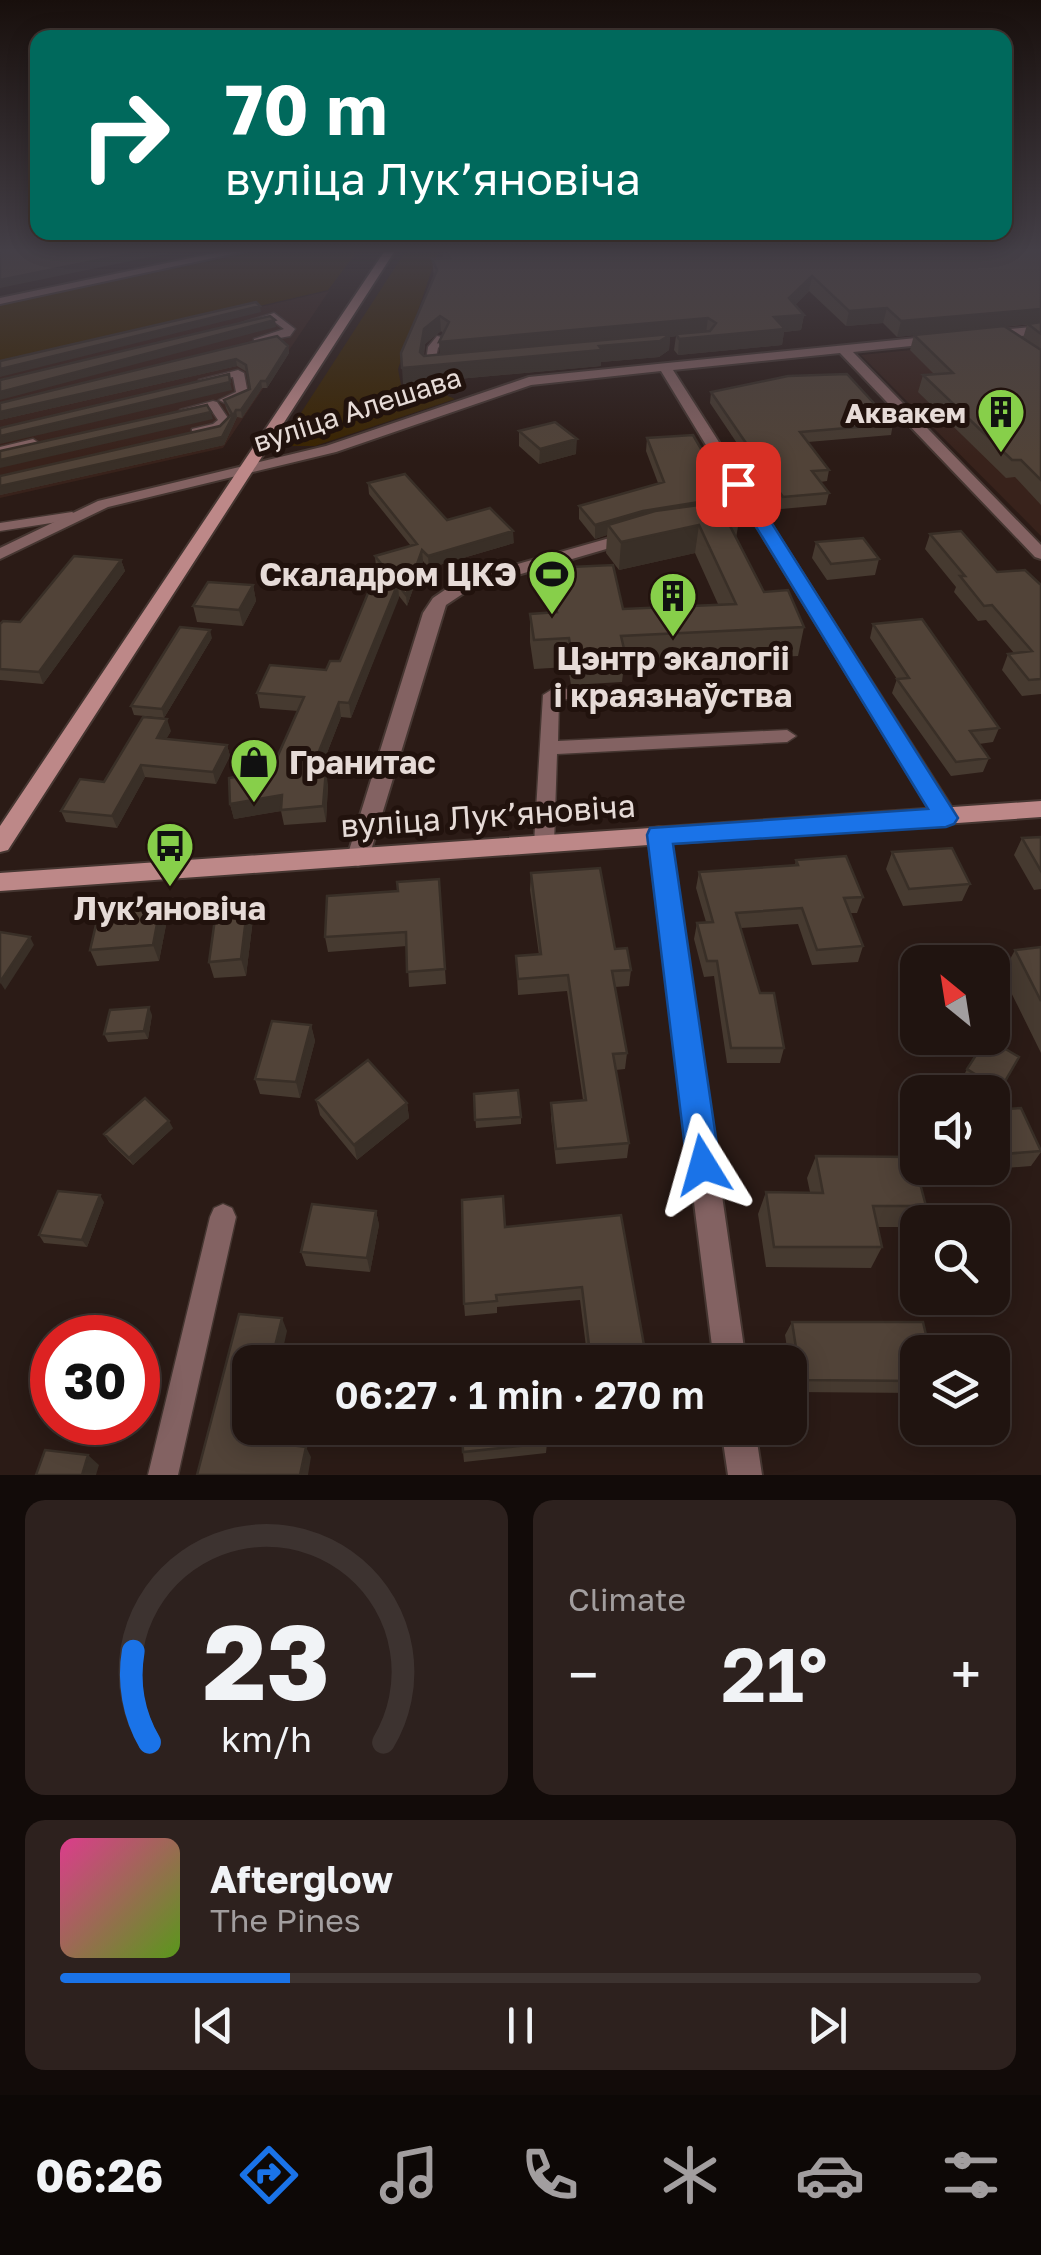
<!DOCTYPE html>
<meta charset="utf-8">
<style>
body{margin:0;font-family:"Golos Text",sans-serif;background:#2d211e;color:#f1f3f6;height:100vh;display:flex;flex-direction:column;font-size:38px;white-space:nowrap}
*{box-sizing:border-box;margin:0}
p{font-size:32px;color:#a29e9f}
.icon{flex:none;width:55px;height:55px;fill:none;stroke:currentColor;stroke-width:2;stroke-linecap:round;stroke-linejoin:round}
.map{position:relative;height:1475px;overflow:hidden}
.drawer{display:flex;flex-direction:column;gap:25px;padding:25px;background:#120b09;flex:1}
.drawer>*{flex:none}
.banner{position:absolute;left:30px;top:30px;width:982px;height:210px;border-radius:20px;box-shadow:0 5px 25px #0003,0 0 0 2px #3d3330;background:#00695c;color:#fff;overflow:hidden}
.needle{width:65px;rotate:330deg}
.tools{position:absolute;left:900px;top:945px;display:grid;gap:20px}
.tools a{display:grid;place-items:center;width:110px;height:110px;border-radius:20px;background:#201410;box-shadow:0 5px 25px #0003,0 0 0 2px #3d3330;font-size:50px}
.speed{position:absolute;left:30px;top:1315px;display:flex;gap:20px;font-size:50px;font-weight:700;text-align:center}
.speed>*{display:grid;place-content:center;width:130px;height:130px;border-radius:50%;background:#201410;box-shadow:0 5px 25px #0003,0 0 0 2px #3d3330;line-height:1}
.speed .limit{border:15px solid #d22;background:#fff;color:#111}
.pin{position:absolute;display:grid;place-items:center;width:85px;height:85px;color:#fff;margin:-42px;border-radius:20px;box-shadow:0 5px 15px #0006}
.me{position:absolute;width:110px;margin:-55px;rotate:352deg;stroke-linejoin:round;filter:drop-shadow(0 0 8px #0008)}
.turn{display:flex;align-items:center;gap:35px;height:210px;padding:0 30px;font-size:45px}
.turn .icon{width:130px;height:130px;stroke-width:2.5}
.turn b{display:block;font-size:70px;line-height:85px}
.big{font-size:75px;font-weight:600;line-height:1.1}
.drawer .widget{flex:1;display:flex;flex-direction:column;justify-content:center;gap:15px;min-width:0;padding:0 35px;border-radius:20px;background:#2d211e}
.drawer .dial{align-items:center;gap:0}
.dial svg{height:260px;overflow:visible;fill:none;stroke:#3d3330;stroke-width:7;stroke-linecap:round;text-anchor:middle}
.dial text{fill:#f1f3f6;stroke:none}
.song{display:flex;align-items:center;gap:30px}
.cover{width:120px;height:120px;border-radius:15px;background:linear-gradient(135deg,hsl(330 70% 55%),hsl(90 70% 35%))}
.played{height:10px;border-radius:5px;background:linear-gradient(90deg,#1a73e8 25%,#3d3330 25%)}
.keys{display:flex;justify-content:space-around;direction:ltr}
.heat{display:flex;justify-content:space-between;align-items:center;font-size:55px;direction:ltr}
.drawer .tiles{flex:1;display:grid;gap:25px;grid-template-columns:1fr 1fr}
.widget:last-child{grid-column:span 2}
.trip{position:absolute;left:232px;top:1345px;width:575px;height:100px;border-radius:20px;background:#201410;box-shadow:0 5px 25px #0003,0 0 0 2px #3d3330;font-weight:600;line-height:100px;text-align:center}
.dock{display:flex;height:160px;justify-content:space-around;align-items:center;background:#0d0806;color:#a29e9f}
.dock .icon{width:70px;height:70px}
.dock .current{color:#1a73e8}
.dock b{font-size:45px;color:#f1f3f6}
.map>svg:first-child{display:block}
.built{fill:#38221b}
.green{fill:#3a2400}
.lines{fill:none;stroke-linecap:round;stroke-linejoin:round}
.service-casing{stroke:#453631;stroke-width:3}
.minor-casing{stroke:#453631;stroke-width:4}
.secondary-casing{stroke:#453631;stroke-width:4}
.service{fill:#836262;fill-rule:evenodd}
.minor{fill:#836262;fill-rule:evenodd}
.secondary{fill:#bd8888;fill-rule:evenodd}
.wall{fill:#463a30;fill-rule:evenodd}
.shaded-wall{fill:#392f27}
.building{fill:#514338;stroke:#392f27;stroke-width:2.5}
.route{fill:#1a73e8;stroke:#114b97;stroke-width:2.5}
.labels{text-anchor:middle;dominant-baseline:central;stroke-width:10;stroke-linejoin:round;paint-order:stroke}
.far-street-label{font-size:28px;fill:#e6dbd7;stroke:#21120d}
.far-poi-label{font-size:28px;font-weight:bold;fill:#e6dbd7;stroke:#21120d;text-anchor:end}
.poi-label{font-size:32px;font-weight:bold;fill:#e6dbd7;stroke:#21120d}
.street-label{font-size:32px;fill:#e6dbd7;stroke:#21120d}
</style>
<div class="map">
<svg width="1041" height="1475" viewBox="0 0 1041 1475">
<rect width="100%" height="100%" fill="#2b1b16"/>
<!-- built -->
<path class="built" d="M329,291L223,448L0,498V368Z
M1041,337V536L861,355Z"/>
<!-- green -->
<path class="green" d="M268,249H359L328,290L0,366V305Z
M407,249H439L398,369L401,385L425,386L455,399L315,446H286V436Z"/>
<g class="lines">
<!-- service casing -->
<g class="service-casing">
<path id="service" d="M274,313L295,329L290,336L254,343V339L284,329L272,320L247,326L242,323Z
M437,336L446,338L438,348L435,362L447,365L442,368H425L428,347Z
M238,370L244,373L248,394L225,403L219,400L236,392L233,377L205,383L199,380Z
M213,401L217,402L230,421L221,430L192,435V429L213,424L218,420L210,408L186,414L180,410Z
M33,439L39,443L37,446L0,455V447Z
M72,512L79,516L77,519L0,531V523Z
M583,688L591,693L589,697L559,700L558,741L787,730L796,736L787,742L557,754L554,844L551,849H537L534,844L543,695L551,690Z
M223,1204L232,1208L236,1217L178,1475H148L210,1217L214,1208Z"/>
</g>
<!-- minor casing -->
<g class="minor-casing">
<path id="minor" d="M234,249H255L0,304V298Z
M1041,326V334L990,339L984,335L990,331Z
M936,336L942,340L940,343L853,352L1041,545V559L1035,557L840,353L673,370L954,811L957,817L954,823H938L752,519L713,524L705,519L713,514L746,511L661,371L531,385L336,452L108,507L0,559V548L98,501L326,446L529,377Z
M631,532L639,537L637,540L470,589L446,605L369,857L366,863L358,866L350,863L347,857L423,613L433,598L458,581Z
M659,827L667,829L670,835L746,1362H714L648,835L651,829Z
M721,1428H755L762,1475H728Z"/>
</g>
<!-- secondary casing -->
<g class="secondary-casing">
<path id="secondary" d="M386,249H396L8,850L0,852V826Z
M1041,801V817L0,891V873Z"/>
</g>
<!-- service -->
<use href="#service" class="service"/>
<!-- minor -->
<use href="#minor" class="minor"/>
<!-- secondary -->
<use href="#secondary" class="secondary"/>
</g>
<!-- wall -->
<path class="wall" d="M442,249H1041V505L1015,477L1006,478L918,392L923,375L934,374L910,350L914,335L897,337L883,323L846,326L809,291L795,305L804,315L801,330L784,332L782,345L678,355L674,350L676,336L670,337L669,350L659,357L601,362V366L403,384L434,277L432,259H443ZM1022,325H1027L1023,338L1005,327ZM441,331L443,333L440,354L424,356L425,344Z
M288,346L289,353L267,388H262L242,418L237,417L224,445L0,495V476L220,426L230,416L226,408L224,400L250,389L247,372L237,366L0,420V403Z
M711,392L893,424L891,435L808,442L829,470L827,481L820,482L829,493L826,505L781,509L710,403Z
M519,431L576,454L539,464L519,446Z
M647,438L724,488L723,501L739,521L736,538L764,592L804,627L798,656L624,665L622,682L571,685L568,667L534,669L530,642V614L551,612L548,596L549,568L623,609L718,604L695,553L619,570L606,553L607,535L595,539L579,519V506L658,483L646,451Z
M368,483L447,520L514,543L429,568L423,561L407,606L399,596L351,718L341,717L320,771L328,785L326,822L284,825L281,811L234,819L230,804L271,771L298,711L260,708L257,693L326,670L340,661L388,583L376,567L375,556L411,546L369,494Z
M930,534L997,572L1041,585V694L1022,696L1002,670L1008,654L1014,653L986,620L978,621L954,592L956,587L925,549Z
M816,542L879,559L875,575L827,580L812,558Z
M121,560L125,571L43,684L0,680V624L20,622Z
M253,585L256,601L243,626L197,622L193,606Z
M873,624L999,728L993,742L979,744L989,758L983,772L951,776L892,693L897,679L870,638Z
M212,638L164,718L134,715L131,706Z
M171,731L166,739L227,745L230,756L216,784L145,777L117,828L66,822L61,811L104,782Z
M1041,837V889L1034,890L1014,855L1022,838Z
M892,852L970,884L962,901L903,906L886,869Z
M796,860L863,897L857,913H850L863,946L858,962L812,965L798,924L741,928L760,993L784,1048L780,1063H727L714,976L704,977L694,939L697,923L706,922L696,888L699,872L795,865Z
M531,873L615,949L631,970L629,986L615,987L627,1053L625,1069L616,1070L629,1143L627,1158L556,1164L551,1118V1103L583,1100L567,991L518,995L516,956L539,955L530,890Z
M439,879L446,984L409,987L407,946L328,952L325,937L398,891Z
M248,902L253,919L246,976L214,978L209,962Z
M166,925L159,961L97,966L90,950Z
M1041,947V1053L1002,974L1015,950Z
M152,1015L148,1039L108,1042L104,1034Z
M311,1025L315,1041L300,1098L260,1094L255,1079Z
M1019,1057L995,1097L992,1096V1092H987L963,1077L967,1069Z
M474,1094L521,1117V1124L476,1128Z
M316,1100L407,1103L409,1118L357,1160L320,1115Z
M992,1110L1041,1152L1031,1166L968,1171L967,1168H992Z
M173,1128L133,1165L109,1142L104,1134Z
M816,1156L926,1206L913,1227H878L882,1247L871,1268L766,1267L758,1214L766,1192H810L807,1178Z
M104,1202L87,1247L44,1243L39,1235Z
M376,1211L379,1225L370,1272L306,1266L301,1252Z
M621,1215L647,1362H588L580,1300L497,1307V1313L465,1316L464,1304L505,1227Z
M792,1322L918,1352V1393L794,1392L785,1335Z
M596,1428H656L654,1433L598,1439Z
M547,1443L546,1453L464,1462L463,1452Z"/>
<!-- shaded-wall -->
<path class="shaded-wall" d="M152,249H189L0,288V280Z
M812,276L809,291L786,314L789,298Z
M260,306L261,312L0,377V369Z
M887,308L883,323L846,326L849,311Z
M1041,309V323L897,337L901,321Z
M804,315L801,330L784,332L782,345L678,355L679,339L774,317Z
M440,316L441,331L425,344L422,366L440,358L439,342L708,318L706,333L670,337L669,350L659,357L601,362V366L403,384L402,368L424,329Z
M275,320L276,327L0,400V392Z
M288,346L289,353L267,388L266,381Z
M236,359L237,366L0,420V412Z
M261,381L262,388L242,418L241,410Z
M230,382L232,390L0,444V436Z
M236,410L237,417L224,445L0,495V486L222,437Z
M211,412L213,419L0,468V460Z
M577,439L576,454L539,464L540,449Z
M718,499L716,512L608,525L607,535L595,539V525L643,511Z
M699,525L695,553L619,570L621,542Z
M513,531L514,543L429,568L428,556Z
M422,550L423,561L407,606L406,595Z
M121,560L125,571L43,684L39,672Z
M398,583L399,598L351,718L349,703Z
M253,585L256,601L243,626L239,610Z
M210,630L212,638L164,718L162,709Z
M339,702L341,717L314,786L311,771Z
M167,719L171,731L160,750L157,738Z
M227,745L230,756L216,784L213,772Z
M141,765L145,777L117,828L112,816Z
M326,770L328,785L326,822L323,806Z
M282,795L281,811L234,819L230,804Z
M248,902L253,919L246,976L241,959Z
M160,908L166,925L159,961L153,945Z
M30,937L34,945L5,990L0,982Z
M149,1007L152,1015L148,1039L144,1031Z
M311,1025L315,1041L300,1098L296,1082Z
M407,1103L409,1118L357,1160L354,1145Z
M169,1121L173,1128L133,1165L129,1158Z
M100,1195L104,1202L87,1247L82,1240Z
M376,1211L379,1225L370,1272L367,1258Z
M282,1318L287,1331L280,1362H271Z
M128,1323L138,1336L137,1338H124Z
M256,1428H265L259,1451L253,1440Z
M306,1447L311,1457L308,1475H300Z
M88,1455L99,1465L96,1475H82Z"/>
<!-- building -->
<path class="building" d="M0,249H152L0,280Z
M445,249H1041V309L901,321L887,308L849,311L812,276L789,298L804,315L774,317L785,329L679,339L676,334L710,331L716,323L708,318L439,342L449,322L440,316L424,329L420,352L424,356L671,334L660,341L599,346L602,350L402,368L401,353L437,270L432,259L450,258Z
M256,302L260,306L0,369V361Z
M270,316L275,320L0,392V380Z
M1041,322V334L1028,324Z
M1004,326L1041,350V480L1021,460H1012L923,375L953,373L914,335Z
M277,336L288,346L266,381H261L241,410H236L222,437L0,486V476L220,426L232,414L224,400L250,389L246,365L236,359L0,412V403Z
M229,374L230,382L0,436V428Z
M847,374L893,424L800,432L829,470L812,471L829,493L783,497L711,392L788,376Z
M207,405L211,412L0,460V451Z
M555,422L577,439L540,449L519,431Z
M693,435L724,488L713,489L718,499L643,511L595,525L579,506L664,482L647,438Z
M405,474L447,520L490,508L513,531L428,556L422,550L406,595L375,556L417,544L368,483Z
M728,501L739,521L728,522L764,592L788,590L804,627L621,636L625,653L572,656L569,638L534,640L530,614L557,612L549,568L613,565L623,609L736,604L699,525L621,542L608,525L655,511Z
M961,531L997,572L1025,570L1041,585V679L1029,680L1008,654L1032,651L992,605L984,606L960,576H965L930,534Z
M863,538L879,559L831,564L816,542Z
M74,556L121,560L39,672L0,669V624L3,621L20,622Z
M373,581L398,583L349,703L339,702L311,771L326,770L323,806L281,810L282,795L230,804L229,778L271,771L304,697L257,693L270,665L326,670L330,661H340Z
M208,582L253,585L239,610L193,606Z
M922,619L999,728L970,731L989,758L956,762L897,679L909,678L873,624Z
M180,627L210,630L162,709L131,706Z
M143,717L167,719L157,738L227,745L213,772L141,765L112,816L61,811L80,779L104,782Z
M1041,837V871L1022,838Z
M952,848L970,884L909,889L892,852Z
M846,856L863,897L844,898L863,946L817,950L802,908L736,913L760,993H774L784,1048H731L717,961H707L697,923L713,922L699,872L798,865L796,860Z
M600,868L615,949L627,948L631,970L612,971L627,1053L613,1054L629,1143L556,1149L551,1103L586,1100L568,975L518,979L516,956L541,954L531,873Z
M439,879L445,969L407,972L406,932L325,937L327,896L398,891L397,882Z
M248,902L241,959L209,962L217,904Z
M160,908L153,945L90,950L99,912Z
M0,932L30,937L0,982Z
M1041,947V1001L1015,950Z
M149,1007L144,1031L104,1034L110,1010Z
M272,1021L311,1025L296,1082L255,1079Z
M987,1038L1019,1057L1000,1090L967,1069Z
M368,1060L407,1103L354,1145L316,1100Z
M518,1090L521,1117L475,1120L474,1094Z
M145,1098L169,1121L129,1158L104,1134Z
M1021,1108L1041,1151L992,1155V1110Z
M816,1156L913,1157L926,1206H873L882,1247H774L766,1192L823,1193Z
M58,1191L100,1195L82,1240L39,1235Z
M503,1196L505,1227L621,1215L647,1362H591L582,1287L496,1295L497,1301L464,1304L462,1200Z
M312,1204L376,1211L367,1258L301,1252Z
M239,1314L282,1318L271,1362H250V1428H256L253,1440L306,1447L300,1475H197Z
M83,1318L128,1323L124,1338H76Z
M792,1322H923L930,1352H918V1381L801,1380Z
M462,1428H546L547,1443L463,1452Z
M45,1450L88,1455L82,1475H36Z"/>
<!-- sky -->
<linearGradient id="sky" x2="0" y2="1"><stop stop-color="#180f0c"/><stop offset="0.55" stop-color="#443f47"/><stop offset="1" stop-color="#443f47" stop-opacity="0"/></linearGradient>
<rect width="1041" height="456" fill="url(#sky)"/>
<!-- route -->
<path class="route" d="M733,481L747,484L958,818L954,824L946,827L673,844L720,1165L715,1176L703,1181L692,1176L687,1165L647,835L650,828L928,809L730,484Z"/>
<!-- icons -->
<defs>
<g id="building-pin" transform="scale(2.5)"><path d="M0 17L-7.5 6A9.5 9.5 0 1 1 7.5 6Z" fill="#87cf4a" stroke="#21120d"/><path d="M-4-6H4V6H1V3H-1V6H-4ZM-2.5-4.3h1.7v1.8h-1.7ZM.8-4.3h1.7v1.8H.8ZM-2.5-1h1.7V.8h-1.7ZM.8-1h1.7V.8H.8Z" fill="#111"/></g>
<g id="stadium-pin" transform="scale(2.5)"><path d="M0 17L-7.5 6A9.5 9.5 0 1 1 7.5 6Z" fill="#87cf4a" stroke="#21120d"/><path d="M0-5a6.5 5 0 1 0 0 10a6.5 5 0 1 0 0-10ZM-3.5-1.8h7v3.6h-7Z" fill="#111"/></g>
<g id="shop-pin" transform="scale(2.5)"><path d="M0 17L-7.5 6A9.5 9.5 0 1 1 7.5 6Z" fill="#87cf4a" stroke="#21120d"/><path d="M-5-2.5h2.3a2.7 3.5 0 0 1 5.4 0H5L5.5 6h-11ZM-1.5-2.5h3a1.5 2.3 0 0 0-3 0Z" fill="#111"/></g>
<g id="bus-pin" transform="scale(2.5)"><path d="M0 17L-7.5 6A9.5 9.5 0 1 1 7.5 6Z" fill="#87cf4a" stroke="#21120d"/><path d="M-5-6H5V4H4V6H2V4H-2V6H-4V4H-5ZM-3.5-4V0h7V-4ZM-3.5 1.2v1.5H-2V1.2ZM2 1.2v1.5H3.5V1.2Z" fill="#111"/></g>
</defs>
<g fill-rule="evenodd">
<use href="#building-pin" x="1001" y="412"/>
<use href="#stadium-pin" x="552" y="574"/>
<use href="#building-pin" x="673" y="596"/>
<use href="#shop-pin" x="254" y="762"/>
<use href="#bus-pin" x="170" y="846"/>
</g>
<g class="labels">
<!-- far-street labels -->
<g class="far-street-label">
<text transform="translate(357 409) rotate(-18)">вуліца Алешава</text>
</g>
<!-- far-poi labels -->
<g class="far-poi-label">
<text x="966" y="412">Аквакем</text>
</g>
<!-- poi labels -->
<g class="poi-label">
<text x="517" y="574" text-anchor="end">Скаладром ЦКЭ</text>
<text x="673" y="658">Цэнтр экалогіі<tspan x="673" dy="37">і краязнаўства</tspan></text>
<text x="289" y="762" text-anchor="start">Гранитас</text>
<text x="170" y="908">Лукʼяновіча</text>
</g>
<!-- street labels -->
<g class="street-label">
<text transform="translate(488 815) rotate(-4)">вуліца Лукʼяновіча</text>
</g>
</g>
</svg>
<div class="tools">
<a><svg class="needle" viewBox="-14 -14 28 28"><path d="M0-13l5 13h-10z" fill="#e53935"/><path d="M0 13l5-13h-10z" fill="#a29e9f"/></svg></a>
<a><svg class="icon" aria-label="sound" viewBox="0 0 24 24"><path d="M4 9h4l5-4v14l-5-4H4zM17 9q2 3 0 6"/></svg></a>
<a><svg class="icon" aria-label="search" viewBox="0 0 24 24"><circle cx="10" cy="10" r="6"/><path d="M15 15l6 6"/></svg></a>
<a><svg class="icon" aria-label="layers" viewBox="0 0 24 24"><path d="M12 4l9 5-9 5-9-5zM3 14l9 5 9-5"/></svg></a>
</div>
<div class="speed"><div class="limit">30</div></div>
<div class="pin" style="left:738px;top:484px;background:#d93025"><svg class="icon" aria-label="arrive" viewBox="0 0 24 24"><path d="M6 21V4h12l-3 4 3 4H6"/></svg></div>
<svg class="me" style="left:703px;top:1165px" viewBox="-20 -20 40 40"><path d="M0-17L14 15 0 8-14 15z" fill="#1a73e8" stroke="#fff" stroke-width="4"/></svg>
<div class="trip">06:27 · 1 min · 270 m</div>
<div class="banner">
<div class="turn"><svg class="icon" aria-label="right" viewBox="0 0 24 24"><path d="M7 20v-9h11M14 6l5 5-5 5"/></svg><div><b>70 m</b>вуліца Лукʼяновіча</div></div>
</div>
</div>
<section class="drawer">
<div class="tiles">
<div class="widget dial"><svg viewBox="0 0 100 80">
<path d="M14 69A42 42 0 1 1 86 69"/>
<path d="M14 69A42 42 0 0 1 9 41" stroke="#1a73e8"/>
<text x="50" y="56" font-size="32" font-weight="700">23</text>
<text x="50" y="72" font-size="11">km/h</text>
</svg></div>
<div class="widget"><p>Climate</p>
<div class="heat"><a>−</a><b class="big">21°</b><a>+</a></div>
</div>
<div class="widget">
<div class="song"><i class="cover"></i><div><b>Afterglow</b><p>The Pines</p></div></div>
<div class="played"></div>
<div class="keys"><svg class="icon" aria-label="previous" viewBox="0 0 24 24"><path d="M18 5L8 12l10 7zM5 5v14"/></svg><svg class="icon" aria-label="pause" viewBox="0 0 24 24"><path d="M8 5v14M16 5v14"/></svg><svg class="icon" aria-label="next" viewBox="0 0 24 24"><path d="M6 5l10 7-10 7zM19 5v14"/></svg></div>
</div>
</div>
</section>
<nav class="dock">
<b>06:26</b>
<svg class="icon current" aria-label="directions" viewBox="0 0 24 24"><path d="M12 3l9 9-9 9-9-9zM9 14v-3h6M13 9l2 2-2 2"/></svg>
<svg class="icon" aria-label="music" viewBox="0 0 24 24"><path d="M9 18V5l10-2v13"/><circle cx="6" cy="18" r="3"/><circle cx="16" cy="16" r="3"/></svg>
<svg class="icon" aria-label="phone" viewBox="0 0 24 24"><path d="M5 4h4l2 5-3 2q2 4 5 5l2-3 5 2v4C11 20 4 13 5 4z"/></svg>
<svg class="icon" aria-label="climate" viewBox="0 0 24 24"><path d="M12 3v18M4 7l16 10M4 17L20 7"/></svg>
<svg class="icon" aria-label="car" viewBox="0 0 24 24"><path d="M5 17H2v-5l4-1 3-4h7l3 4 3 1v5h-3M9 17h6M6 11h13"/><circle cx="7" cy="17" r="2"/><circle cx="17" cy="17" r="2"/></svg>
<svg class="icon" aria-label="filters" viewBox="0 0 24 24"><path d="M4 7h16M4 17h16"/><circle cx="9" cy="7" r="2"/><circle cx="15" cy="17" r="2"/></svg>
</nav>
